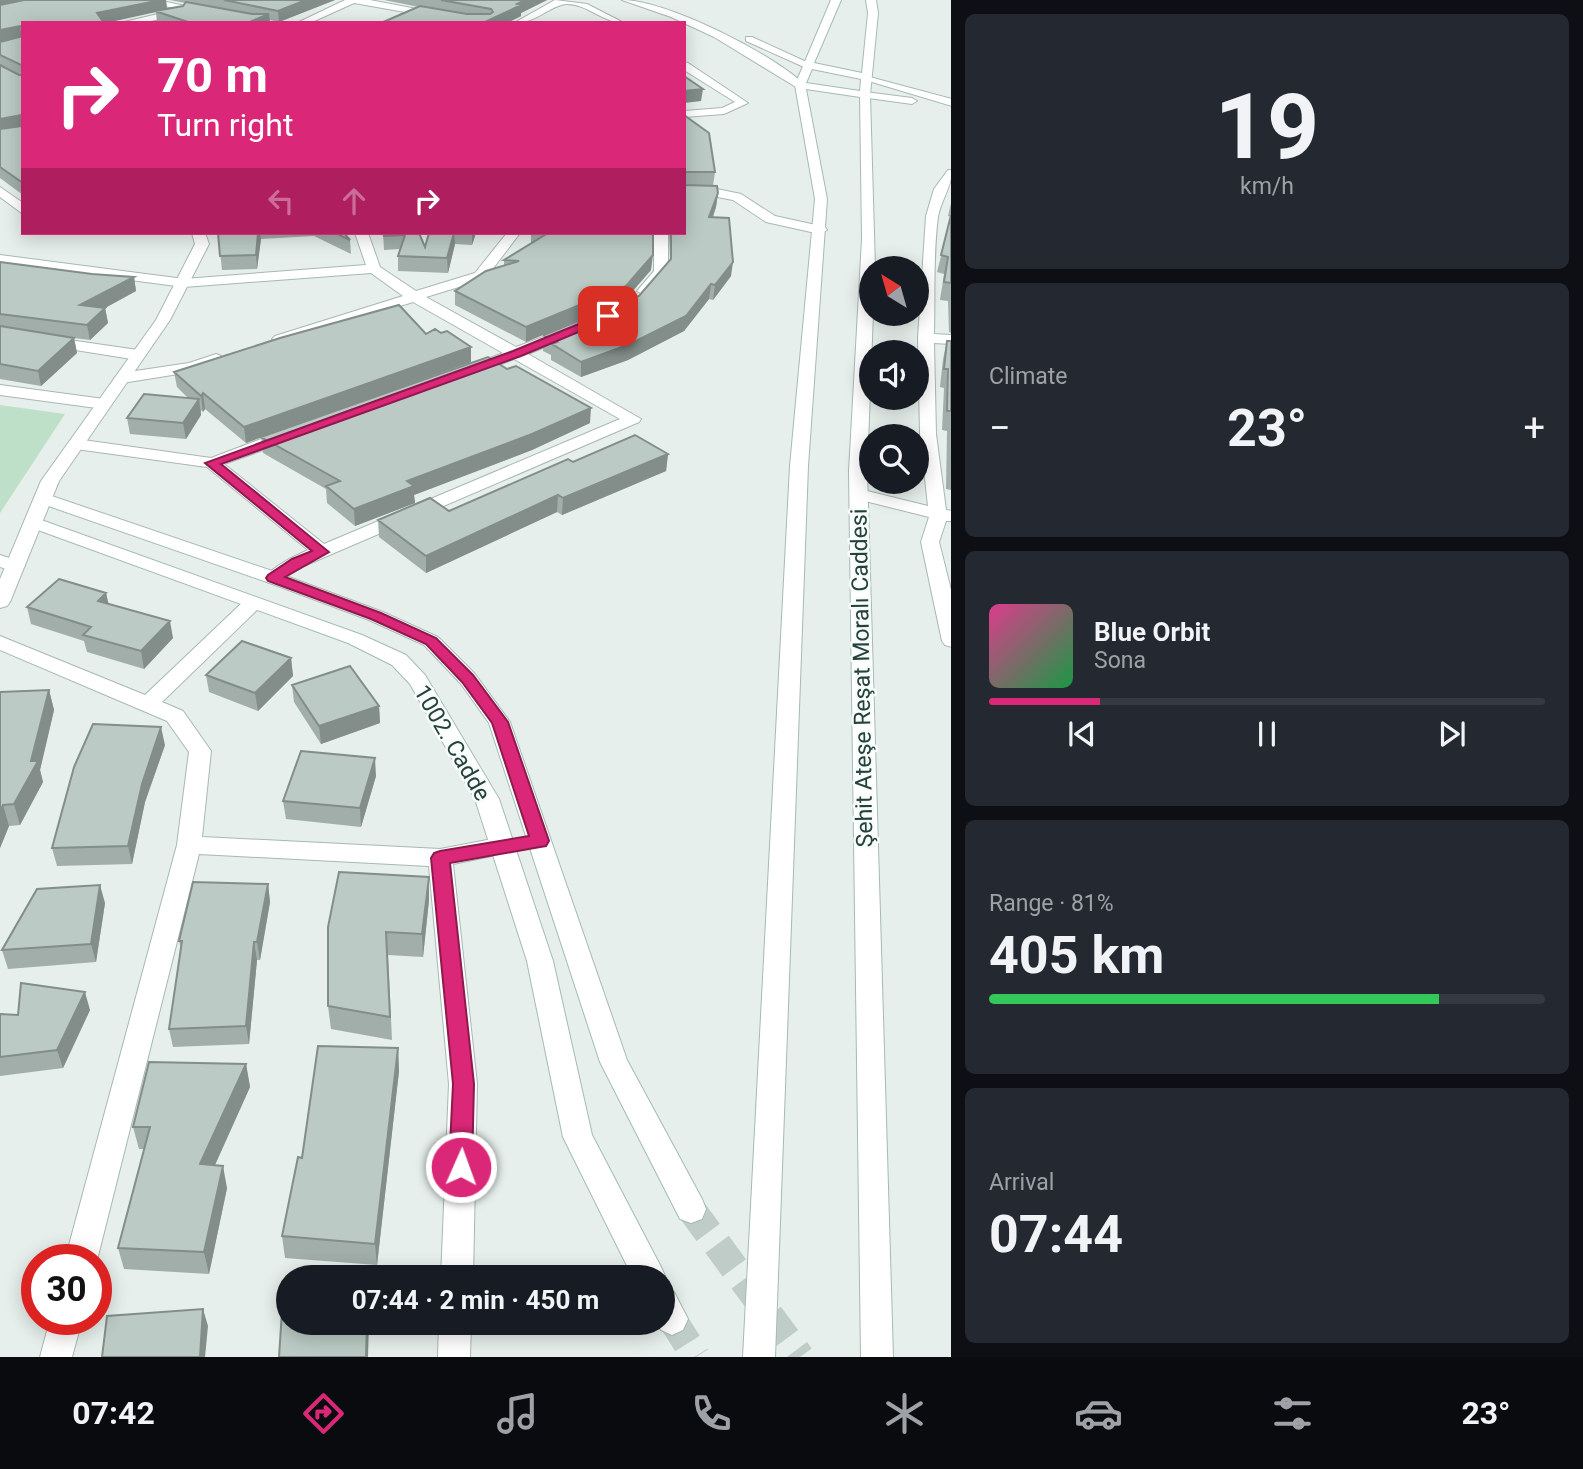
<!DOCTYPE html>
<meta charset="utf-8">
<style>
body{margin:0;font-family:Roboto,sans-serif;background:#242831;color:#f1f3f6;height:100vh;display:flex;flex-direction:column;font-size:26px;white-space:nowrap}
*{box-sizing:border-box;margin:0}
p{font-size:23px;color:#9ea1a6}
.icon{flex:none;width:38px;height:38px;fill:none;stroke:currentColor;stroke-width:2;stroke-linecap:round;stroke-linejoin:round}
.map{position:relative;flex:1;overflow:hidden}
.drawer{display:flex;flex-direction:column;gap:14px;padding:14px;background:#0d0f14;width:632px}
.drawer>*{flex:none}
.guide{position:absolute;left:21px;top:21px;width:665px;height:214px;border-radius:0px;box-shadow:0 4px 18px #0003;background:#db2777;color:#fff;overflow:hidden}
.needle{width:46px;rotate:323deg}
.fabs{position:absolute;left:859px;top:256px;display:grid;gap:14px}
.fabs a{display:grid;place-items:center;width:70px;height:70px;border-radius:50%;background:#171b24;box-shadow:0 4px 18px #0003;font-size:35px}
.speed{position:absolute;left:21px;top:1244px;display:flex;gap:14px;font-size:35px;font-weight:700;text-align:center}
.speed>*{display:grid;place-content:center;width:91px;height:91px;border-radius:50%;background:#171b24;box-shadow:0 4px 18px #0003;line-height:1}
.speed .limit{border:10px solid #d22;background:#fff;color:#111}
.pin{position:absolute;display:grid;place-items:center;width:60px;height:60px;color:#fff;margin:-30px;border-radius:14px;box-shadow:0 4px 10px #0006}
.me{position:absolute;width:77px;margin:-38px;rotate:2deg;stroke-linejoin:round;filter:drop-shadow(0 0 5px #0008)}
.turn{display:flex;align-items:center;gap:24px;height:147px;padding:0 21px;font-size:32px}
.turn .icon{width:91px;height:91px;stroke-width:2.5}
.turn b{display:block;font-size:49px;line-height:60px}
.lanes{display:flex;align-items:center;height:66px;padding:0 21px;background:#0003;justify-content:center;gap:35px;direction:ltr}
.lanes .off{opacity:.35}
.big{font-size:52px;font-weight:700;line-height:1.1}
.drawer .tile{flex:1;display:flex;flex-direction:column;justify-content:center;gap:10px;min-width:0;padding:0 24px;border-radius:10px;background:#242831}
.drawer .dial{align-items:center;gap:0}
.dial b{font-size:91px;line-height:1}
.song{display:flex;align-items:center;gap:21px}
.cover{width:84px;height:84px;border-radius:10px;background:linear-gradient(135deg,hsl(330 70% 55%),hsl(140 70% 35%))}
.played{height:7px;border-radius:4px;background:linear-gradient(90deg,#db2777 20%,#363941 20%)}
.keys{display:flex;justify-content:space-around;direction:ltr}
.heat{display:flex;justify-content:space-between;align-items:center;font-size:38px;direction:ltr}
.charge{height:10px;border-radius:5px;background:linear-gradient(90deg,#34c759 81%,#363941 0)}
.trip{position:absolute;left:276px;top:1265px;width:399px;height:70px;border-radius:35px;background:#171b24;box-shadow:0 4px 18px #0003;font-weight:700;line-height:70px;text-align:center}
.dock{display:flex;height:112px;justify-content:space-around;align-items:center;background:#090b0e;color:#9ea1a6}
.dock .icon{width:49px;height:49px}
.dock .current{color:#db2777}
.dock b{font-size:32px;color:#f1f3f6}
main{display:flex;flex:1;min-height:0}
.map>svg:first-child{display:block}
.green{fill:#bfe0c8}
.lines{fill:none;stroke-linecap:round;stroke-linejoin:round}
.secondary-tunnel{stroke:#bfccc8;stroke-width:29;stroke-dasharray:29 15;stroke-linecap:butt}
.minor-casing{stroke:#a8b8b2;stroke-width:2}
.tertiary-casing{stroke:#a8b8b2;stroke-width:2}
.secondary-casing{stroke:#a4bbb3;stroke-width:2}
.minor{fill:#fff;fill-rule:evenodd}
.tertiary{fill:#fff;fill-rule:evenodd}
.secondary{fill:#fff;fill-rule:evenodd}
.wall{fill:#a1aea9}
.shaded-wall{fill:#838d89}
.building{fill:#bbcac4;stroke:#838d89;stroke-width:2}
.route{fill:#db2777;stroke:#8e194d;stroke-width:2}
.labels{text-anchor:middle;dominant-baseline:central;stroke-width:5;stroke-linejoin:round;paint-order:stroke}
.street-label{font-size:23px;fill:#24423a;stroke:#f7fbf9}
</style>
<main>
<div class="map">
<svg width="952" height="1357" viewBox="0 0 952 1357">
<rect width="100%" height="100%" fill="#e6efeb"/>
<!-- green -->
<path class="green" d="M0,405L65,414L0,513Z"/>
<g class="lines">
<!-- secondary-tunnel -->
<path class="secondary-tunnel" d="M691,1209L800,1357
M672,1319L696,1357"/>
<!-- minor casing -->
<g class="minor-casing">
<path id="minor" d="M136,0H157L209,11L204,14L185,10L184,14L141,23H120L179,9Z
M345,0H370L490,23H467L354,3L310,23H297Z
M555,0L587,4L624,23C603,23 586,3 566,4C549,6 537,23 514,23Z
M684,62L688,63L748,103L724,114L684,117V111L722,108L735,102L684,70Z
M862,75L952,99V106L862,79Z
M865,92L912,98L917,101L912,104L861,97V93Z
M948,170H952C952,186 941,200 938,217C933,255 935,296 934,334L952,335V344L934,343L936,434L946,510L952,511V521H946L939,542L952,594V647L945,645L942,641L921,542L929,517L853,498L850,494L859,489L928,506L920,434L918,338L926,216L934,189Z
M0,187L23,203V214L0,197Z
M684,188H712L741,194L775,216L825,227L827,230L820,234L766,222L733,200L712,196H684Z
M355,233H368L380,267L416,291L475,273L507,233H520L485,279L426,297L516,347L562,330H572L574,333L572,336L528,354L641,419L639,422L304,566L274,584L267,582L264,578C275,565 293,557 308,550L207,467L76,449L68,444L76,439L211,458L282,431H294L296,435L294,439L224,464L324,544L620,419L514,359L476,374H464L462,371L464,368L503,353L413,302L285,342L280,344L272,339L275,336L403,296L371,273L184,287L0,263V255L184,279L366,265Z
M654,233H668V272L649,294L644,295L637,291L654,271Z
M0,330L138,350L146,355L138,360L0,338Z
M216,354L221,356L224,359L221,362L191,372L122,383L114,378L122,373L189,363Z
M0,385L104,399L112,404L104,409L0,395Z
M0,555L22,562L25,566L15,572L0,567Z
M252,598L259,600L262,604L259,608L162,702L183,711L211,751L202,837L440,849L503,837L511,840L515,846L511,852L453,864L477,1084L473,1278H441L449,1084L429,866L199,854L97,1260H65L177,845L189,752L167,721L0,650V636L145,695L245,600Z
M50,1320H82L72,1357H40Z
M439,1323H471L470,1357H438Z"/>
</g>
<!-- tertiary casing -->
<g class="tertiary-casing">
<path id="tertiary" d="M622,0C667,0 773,54 805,85L796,87L714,37L671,17Z
M746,37H752L813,65L804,67L746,41Z
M192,233H205L209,244L170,320L59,481L10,602L7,606L0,608V579L41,481L156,320L195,244Z"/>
</g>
<!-- secondary casing -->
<g class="secondary-casing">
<path id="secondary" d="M831,0H841L814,63L862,73L868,13L866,0H876L878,13L870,95L875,268H872L873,313L867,471L893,1357H861L849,471L862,239L860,97L806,89L827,199L808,466L775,1357H743L790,466L815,199L795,85ZM812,69L861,79L860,91L806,83Z
M43,493L281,574L383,612L438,637L475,674L510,722L627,1060L702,1199L706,1209L702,1219L691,1223L680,1219L600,1062L489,723L461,684L424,645L369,620L267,582L37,502L34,498Z
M33,517L362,635L406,655L425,675L499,799L553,961L592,1135L661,1267L666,1278L663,1284V1278H633L563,1137L527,961L475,799L410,684L392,665L348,643L27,526L24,522L27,518Z
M663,1288L674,1292L688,1319L683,1330L672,1335L661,1330L657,1323H663Z"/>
</g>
<!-- minor -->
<use href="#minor" class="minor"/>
<!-- tertiary -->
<use href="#tertiary" class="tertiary"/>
<!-- secondary -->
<use href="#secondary" class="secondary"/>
</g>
<!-- wall -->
<path class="wall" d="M0,0H166L167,9L183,6L185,3L170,0H335L279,22L270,20V23H158L157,22L156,12L23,23V195L0,178Z
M384,0H547L521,13V16L507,23H381L419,7Z
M684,115L715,172L713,186L718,193L716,207L713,217L731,276L713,300L709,299L684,331L628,360L581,377L551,360V355L543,351L544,335L639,296L670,261L669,233H684Z
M951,203V333L949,332L948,301L940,300L944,274L937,272L951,217L948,216Z
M218,233H344L350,240L351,254L314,236L261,239L257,269L222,270Z
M383,233H419L425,247L429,233H476L472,245L455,244L448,273L398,271V256L400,249L384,250Z
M531,233H653L651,270L624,301L526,342L455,305V291L504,266V260L531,244Z
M0,262L92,274L134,277L136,291L105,308L108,323L90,340L74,338L77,353L41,386L0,379Z
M441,333L471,347V362L310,420L590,423L532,450L414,495L415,503L355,526L327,503L326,489L263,453L261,437L246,443L205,409L203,412L201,410V415L186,439L130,434L127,418L188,398L177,387L174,372L426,334Z
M951,340V490L946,489L947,431L942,430L944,388L940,387L943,359L947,341H951Z
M668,454L666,471L562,515L557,512L426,573L379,537L378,520L449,511L573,462Z
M106,593L108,604L173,638L144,669L87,652L84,641L31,624L27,607Z
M291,658L293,676L258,711L209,692L206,675Z
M292,685L379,706L380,723L321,744L294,702Z
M49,690L54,710L40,770L43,782L20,825L9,826L0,848V692Z
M165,745L145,802L132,864L57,866L52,848Z
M376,776L361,827L286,819L283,801Z
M268,884L270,902L260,960H257L249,1044L173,1047L169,1029L181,949L179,941Z
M429,900L423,957L388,955L392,1040L331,1029L328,1006V927Z
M105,903L96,962L8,969L2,950Z
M90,1010L63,1068L0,1076V1014L18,1015Z
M398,1048L399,1071L377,1265L285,1258L282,1236Z
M246,1064L250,1087L215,1165L227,1188L209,1274L124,1269L118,1248L144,1149H139L133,1127Z"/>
<!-- shaded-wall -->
<path class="shaded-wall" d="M0,0H32L0,6Z
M161,0H166L167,10L155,11L156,12L106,23H99L97,13Z
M306,0H335L279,22L278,11Z
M525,0H547L521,13V16L507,23H483Z
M269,14L270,23H252V21Z
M20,26L22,37L0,42V30Z
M703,89L701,101L684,103V91Z
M22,115L23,128L0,132V119Z
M718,193L716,207L708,231L709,217Z
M258,233H260L261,239L257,269L256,255Z
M454,233L455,244L448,273L447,258Z
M472,233H476L472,245Z
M653,255L651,270L624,301L526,342V327Z
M733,262L731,276L713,300L715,285Z
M134,277L136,291L83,320L80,305Z
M711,284L709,299L684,331L628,360L581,377V362Z
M105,308L108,323L90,340L87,325Z
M74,338L77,353L41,386L38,371Z
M471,347V362L246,443L244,427Z
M203,393L205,409L203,412L201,396Z
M199,399L201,415L186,439L183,423Z
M591,408L590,423L532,450L414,495L415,503L355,526L354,509L407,481Z
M668,454L666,471L562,515L563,498Z
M558,495L557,512L426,573V556Z
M106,593L110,610L98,601Z
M170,621L173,638L144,669L141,651Z
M291,658L293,676L258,711L255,693Z
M49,690L54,710L40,770L43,782L20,825L14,804L31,761Z
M379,706L380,723L321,744L319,726Z
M161,727L165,745L145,802L132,864L128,846L142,784Z
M375,758L376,776L361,827L360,808Z
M3,805L9,826L0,848V812Z
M429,877V900L423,957L422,934Z
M268,884L270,902L260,960L257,942Z
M100,885L105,903L96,962L91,944Z
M254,942L257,960L249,1044L246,1026Z
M85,992L90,1010L63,1068L57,1050Z
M398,1048L399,1071L377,1265L375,1244Z
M246,1064L250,1087L205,1187L200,1164Z
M223,1166L227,1188L209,1274L204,1252Z
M203,1309L208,1326L205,1357H200Z
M367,1323H369L368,1357H366Z"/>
<!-- building -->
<path class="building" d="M24,0H161L97,13L104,23H23V28L20,26L0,30V5Z
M224,0H306L278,11Z
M441,0H525L517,4L521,5L517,7L483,23H381L420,6L467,14H490L493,12L491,9Z
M186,2L252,14H269L252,21L264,23H191L155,11L183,6Z
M23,36V66L0,55V42Z
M0,65L19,75H23V73V183L0,167V129L21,126L22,115L0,119Z
M684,76L703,89L684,91Z
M684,115L709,133L715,172H685L684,176Z
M684,184L685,185L717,186L718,193L709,217L729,218L733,262L715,285L711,284L686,316L630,344L581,362L552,344L557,342L544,335L639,296L671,259V233H684Z
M951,215V283L944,282L948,257L941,255Z
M218,233H258L256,255L220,256Z
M335,233H344L350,240Z
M383,233H419L425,247L429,233H454L447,258L398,256L405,235L384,236Z
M540,233H653V255L626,286L526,327L455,291L486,271L519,261L504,260L548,233Z
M0,262L92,274L134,277L80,305L105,308L87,325L0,314Z
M399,305L426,334L435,329L441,333L447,331L471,347L244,427L203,393L201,396L174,372L280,338Z
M0,326L74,338L38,371L0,364Z
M947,341H951V411H947L948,369H944Z
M488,357L507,369L516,366L591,408L532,434L407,481L414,486L354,509L326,486L340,481L261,437Z
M144,394L199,399L183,423L127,418Z
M635,435L668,454L563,498L558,495L426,556L378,520L430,498L449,511L568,459L573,462Z
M59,579L106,593L98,601L170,621L141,651L83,635L91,627L27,607Z
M242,641L291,658L255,693L206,675Z
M350,666L379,706L319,726L292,685Z
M49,690L31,761H38L14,804L3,805L0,812V692Z
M93,724L161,727L142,784L128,846L52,848L74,767Z
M301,751L375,758L360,808L283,801Z
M339,872L429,877L422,934L386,932L390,1017L328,1006V927Z
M193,882L268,884L257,942H254L246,1026L169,1029L182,941H179Z
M100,885L91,944L2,950L37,889Z
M21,983L85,992L57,1050L0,1057V1014L18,1015Z
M318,1046L398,1048L375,1244L282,1236L298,1157L302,1158Z
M149,1062L246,1064L200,1164L223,1166L204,1252L118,1248L150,1127H133Z
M289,1295V1323H367L366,1357H279L283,1296Z
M203,1309L200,1357H102L107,1316Z"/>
<!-- route -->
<path class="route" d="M608,312L614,316L612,318L521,356L221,464L329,552L285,577L381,613L436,638L473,675L508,722L549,841L546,846L540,847L450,863L474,1084L472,1167L469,1174L461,1177L453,1174L449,1167L453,1084L431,858L434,853L440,851L529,836L492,723L462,682L426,644L371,619L268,581L266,578L268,575L292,559L312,551L205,463L513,351Z"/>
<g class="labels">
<!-- street labels -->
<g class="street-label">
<text transform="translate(862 678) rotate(-91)">Şehit Ateşe Reşat Moralı Caddesi</text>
<text transform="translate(452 743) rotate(60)">1002. Cadde</text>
</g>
</g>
</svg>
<div class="fabs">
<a><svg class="needle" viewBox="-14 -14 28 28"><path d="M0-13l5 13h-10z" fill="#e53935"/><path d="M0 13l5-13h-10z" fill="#9ea1a6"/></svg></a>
<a><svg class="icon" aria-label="sound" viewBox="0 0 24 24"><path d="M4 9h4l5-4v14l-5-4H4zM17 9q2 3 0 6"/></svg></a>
<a><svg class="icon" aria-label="search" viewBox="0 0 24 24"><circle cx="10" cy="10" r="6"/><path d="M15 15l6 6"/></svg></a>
</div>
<div class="speed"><div class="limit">30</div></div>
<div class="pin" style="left:608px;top:316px;background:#d93025"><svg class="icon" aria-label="arrive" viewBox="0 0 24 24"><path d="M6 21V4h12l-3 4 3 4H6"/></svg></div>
<svg class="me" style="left:461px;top:1167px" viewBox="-20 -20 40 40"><circle r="17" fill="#db2777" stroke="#fff" stroke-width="3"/><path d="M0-11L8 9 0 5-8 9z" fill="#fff"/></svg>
<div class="trip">07:44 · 2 min · 450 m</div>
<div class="guide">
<div class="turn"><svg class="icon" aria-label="right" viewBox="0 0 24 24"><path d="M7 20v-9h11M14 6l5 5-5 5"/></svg><div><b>70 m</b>Turn right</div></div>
<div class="lanes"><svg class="icon off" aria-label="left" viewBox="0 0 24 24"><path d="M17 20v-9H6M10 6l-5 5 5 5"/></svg><svg class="icon off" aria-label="ahead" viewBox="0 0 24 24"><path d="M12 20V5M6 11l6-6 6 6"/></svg><svg class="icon" aria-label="right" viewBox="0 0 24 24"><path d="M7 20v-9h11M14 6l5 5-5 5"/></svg></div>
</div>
</div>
<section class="drawer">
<div class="tile dial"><b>19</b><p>km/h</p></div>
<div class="tile"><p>Climate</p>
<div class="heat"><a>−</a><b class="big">23°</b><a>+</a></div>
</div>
<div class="tile">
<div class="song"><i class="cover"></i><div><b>Blue Orbit</b><p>Sona</p></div></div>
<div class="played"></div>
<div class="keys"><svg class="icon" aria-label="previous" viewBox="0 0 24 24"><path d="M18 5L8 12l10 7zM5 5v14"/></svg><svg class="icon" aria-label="pause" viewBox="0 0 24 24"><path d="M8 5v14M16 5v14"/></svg><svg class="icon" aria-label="next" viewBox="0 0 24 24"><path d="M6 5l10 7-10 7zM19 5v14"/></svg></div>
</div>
<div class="tile"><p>Range · 81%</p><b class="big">405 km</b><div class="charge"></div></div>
<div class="tile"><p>Arrival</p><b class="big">07:44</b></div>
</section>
</main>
<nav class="dock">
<b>07:42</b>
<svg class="icon current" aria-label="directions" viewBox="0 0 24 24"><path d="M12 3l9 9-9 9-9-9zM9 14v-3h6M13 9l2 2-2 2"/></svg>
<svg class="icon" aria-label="music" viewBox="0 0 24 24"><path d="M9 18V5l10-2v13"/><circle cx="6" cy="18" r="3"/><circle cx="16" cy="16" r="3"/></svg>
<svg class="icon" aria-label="phone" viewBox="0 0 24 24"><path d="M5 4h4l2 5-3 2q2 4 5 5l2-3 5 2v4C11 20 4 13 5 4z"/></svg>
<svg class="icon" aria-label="climate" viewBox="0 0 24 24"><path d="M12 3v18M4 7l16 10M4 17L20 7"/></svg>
<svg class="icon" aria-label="car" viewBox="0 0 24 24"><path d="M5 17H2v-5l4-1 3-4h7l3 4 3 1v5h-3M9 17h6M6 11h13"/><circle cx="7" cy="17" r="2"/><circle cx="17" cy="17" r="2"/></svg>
<svg class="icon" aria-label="filters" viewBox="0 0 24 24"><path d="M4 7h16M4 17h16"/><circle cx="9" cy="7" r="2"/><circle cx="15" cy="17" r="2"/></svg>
<b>23°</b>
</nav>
